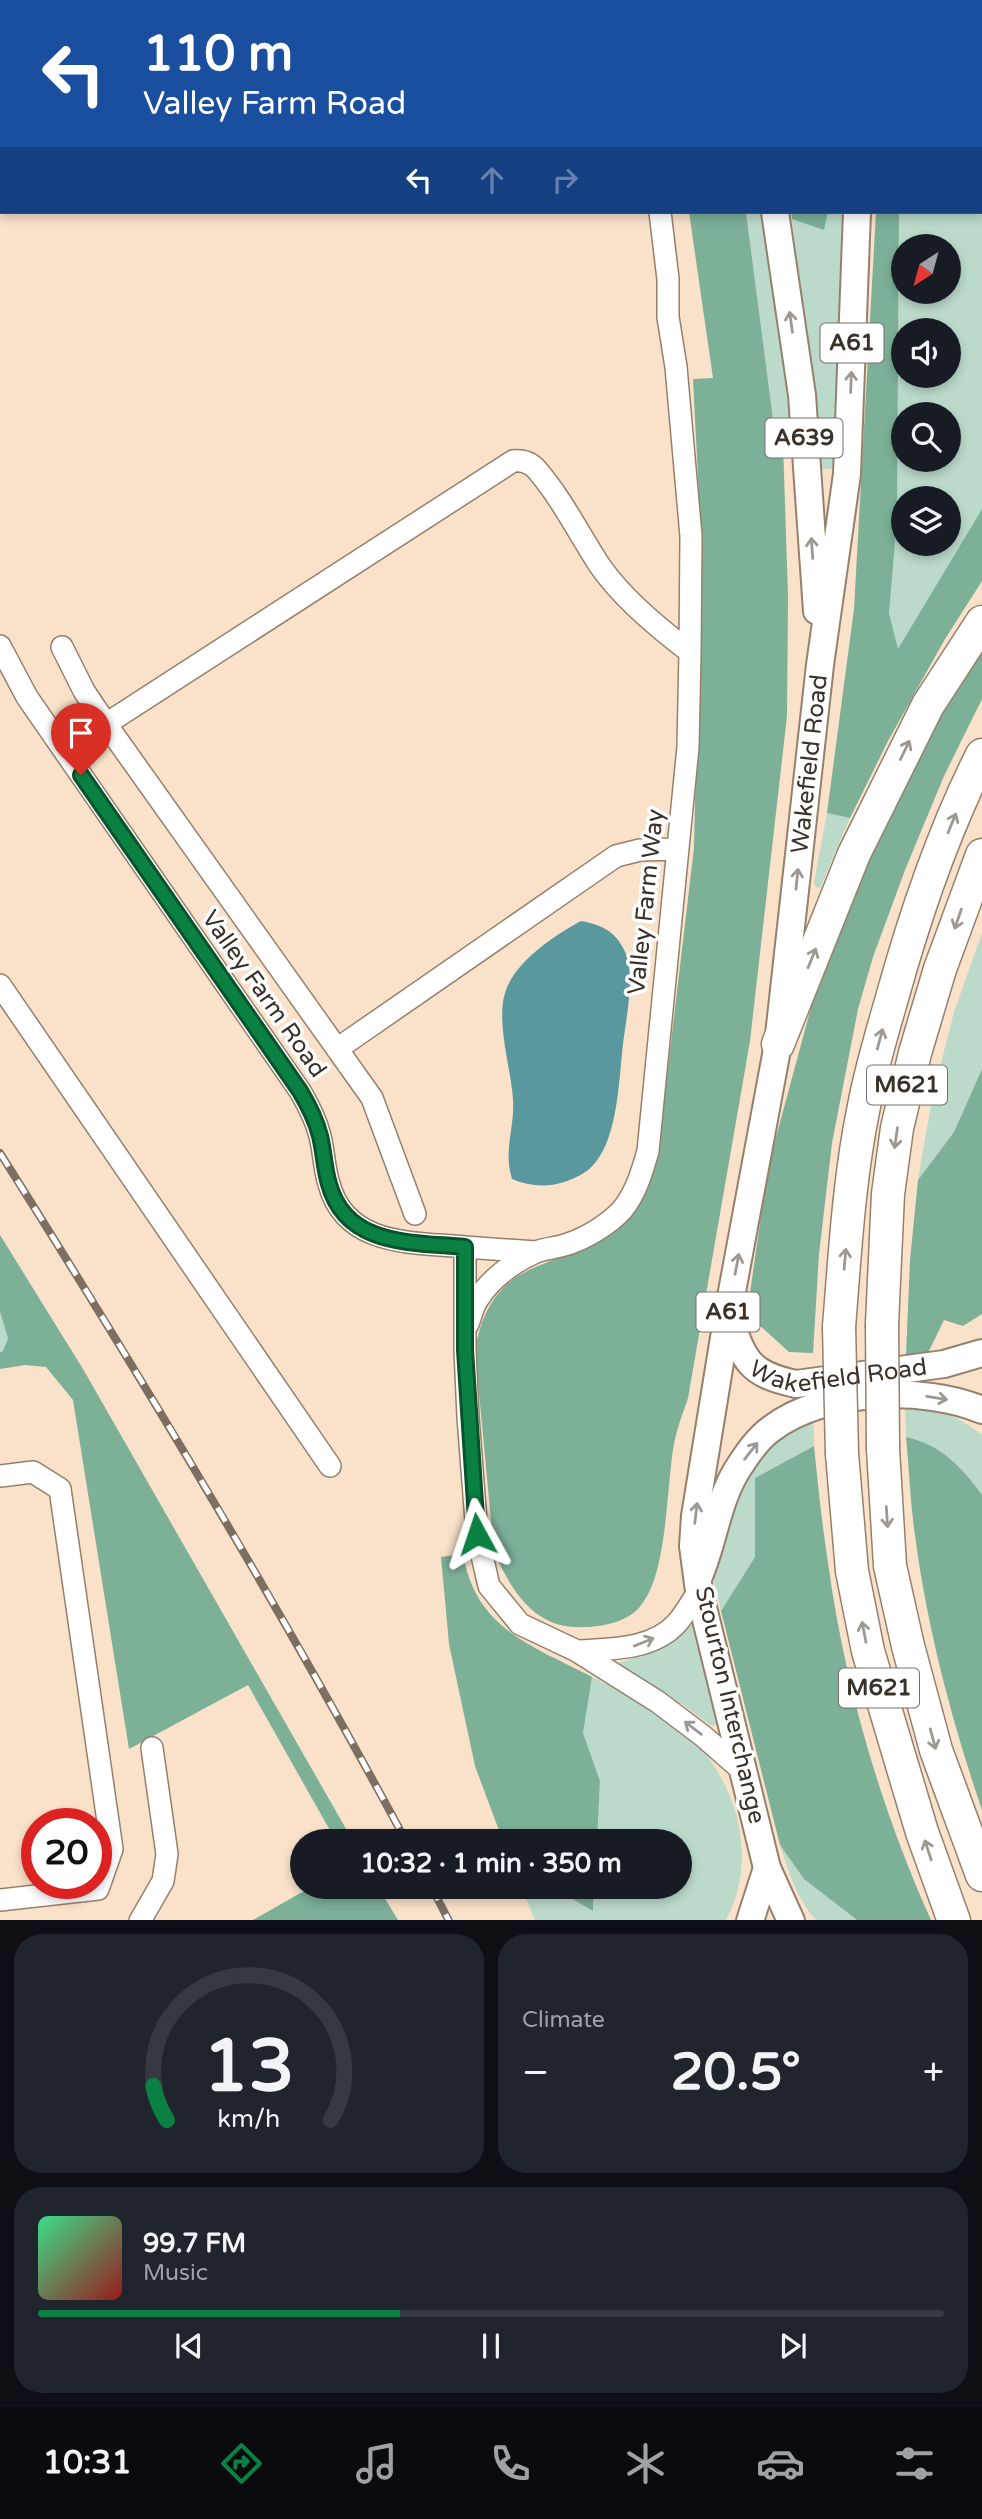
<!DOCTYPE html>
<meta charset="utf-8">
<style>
body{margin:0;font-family:"Varela Round",sans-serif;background:#20242c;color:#f1f3f6;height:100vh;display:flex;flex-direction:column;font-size:26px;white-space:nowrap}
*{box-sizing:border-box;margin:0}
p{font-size:23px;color:#9ea1a6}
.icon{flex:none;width:38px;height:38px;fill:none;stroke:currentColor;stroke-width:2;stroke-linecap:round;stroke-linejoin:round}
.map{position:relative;height:1920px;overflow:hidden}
.drawer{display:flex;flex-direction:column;gap:14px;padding:14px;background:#0d0f14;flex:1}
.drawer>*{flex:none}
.hud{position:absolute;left:0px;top:0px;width:984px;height:214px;box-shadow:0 4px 10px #0003;background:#1a4fa0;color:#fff;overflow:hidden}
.needle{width:46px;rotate:216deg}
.buttons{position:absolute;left:891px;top:234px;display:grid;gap:14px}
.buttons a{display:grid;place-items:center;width:70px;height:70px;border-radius:50%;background:#171b24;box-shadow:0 4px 10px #0003;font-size:35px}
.speed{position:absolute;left:21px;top:1808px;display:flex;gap:14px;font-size:35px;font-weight:700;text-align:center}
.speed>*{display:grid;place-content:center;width:91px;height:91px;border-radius:50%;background:#171b24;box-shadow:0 4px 10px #0003;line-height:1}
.speed .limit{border:10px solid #d22;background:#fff;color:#111}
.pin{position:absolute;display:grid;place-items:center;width:60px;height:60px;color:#fff;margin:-72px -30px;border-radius:50% 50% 50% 0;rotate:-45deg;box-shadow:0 0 7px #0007}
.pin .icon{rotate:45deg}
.me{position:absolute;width:77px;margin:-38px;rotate:355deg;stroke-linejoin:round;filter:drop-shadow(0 0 5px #0008)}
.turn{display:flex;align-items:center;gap:24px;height:147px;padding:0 28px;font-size:32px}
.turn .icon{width:91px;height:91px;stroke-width:2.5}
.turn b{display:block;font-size:49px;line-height:60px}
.lanes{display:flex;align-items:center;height:66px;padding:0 28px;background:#0003;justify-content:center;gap:35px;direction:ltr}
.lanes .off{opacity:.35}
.big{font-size:52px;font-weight:700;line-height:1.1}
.drawer .widget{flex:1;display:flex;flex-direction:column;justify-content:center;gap:10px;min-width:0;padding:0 24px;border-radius:28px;background:#20242c}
.drawer .dial{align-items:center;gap:0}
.dial svg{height:182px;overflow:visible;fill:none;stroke:#363941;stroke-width:7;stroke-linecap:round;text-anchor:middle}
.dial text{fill:#f1f3f6;stroke:none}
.song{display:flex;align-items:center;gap:21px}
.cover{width:84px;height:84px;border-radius:10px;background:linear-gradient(135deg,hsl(150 70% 55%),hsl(0 70% 35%))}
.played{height:7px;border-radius:4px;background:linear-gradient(90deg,#0b8043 40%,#363941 40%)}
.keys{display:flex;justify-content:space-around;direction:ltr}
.heat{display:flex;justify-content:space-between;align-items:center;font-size:38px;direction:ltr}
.drawer .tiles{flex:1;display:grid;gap:14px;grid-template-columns:1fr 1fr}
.widget:last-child{grid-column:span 2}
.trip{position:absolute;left:290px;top:1829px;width:402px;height:70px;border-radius:35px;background:#171b24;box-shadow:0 4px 10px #0003;font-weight:700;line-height:70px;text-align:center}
.tab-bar{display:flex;height:112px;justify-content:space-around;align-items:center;background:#090b0e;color:#9ea1a6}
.tab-bar .icon{width:49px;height:49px}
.tab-bar .on{color:#0b8043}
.tab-bar b{font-size:32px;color:#f1f3f6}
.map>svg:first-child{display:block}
.green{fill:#bbdaca;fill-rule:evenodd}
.forest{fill:#7cb097}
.water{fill:#59999e}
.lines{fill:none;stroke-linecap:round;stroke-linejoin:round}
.minor-casing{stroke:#96806b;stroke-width:24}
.major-casing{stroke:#96806b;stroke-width:30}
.highway-casing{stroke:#96806b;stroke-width:35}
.minor{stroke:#fff;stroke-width:21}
.major{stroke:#fff;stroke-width:26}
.highway{stroke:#fff;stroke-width:32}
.rail-casing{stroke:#7c6e60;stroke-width:8}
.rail{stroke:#fff;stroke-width:5;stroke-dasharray:16;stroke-linecap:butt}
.highway-bridge-casing{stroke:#96806b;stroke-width:35;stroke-linecap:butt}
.highway-bridge{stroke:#fff;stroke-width:32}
.oneway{stroke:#9c9894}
.route-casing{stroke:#07532c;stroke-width:18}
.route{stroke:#0b8043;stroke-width:12}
.labels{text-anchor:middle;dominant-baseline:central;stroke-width:7;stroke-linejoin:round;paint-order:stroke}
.shield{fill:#fff;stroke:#756f68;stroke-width:2}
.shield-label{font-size:23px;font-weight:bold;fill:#3a3128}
.street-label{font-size:24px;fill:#3a3128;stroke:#fff}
</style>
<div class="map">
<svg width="982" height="1921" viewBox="0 0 982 1921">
<rect width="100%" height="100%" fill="#f9e1ca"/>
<!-- green -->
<path class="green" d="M900,0H982V509L898,650L889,613L897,518L899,212H982V2ZM903,247H948V292H903ZM903,331H948V376H903ZM903,415H948V460H903ZM903,499H948V544H903Z
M746,212H764L785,364L791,434L784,435L783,444L776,442Z
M828,212H843L836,468L817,470L792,219L823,229Z
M827,813L850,818L820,888L816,887L814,883Z
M982,933V1069L954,1132L918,1180L932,1099L954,1012Z
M0,1312L8,1338L3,1351H0Z
M905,1400C933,1408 960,1416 982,1435V1495C963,1468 940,1445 906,1437Z
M813,1410L814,1446L755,1478V1557L721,1611L711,1569L735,1476Z
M691,1620L718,1724L712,1726L683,1705L614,1664C650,1654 662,1643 691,1620Z
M592,1677C623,1693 659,1707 685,1731C736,1778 760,1857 726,1920H535L521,1887H552L593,1911L594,1887L681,1886V1841H597L600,1781L583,1733Z
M780,1845L804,1879L857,1920H816C797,1899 789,1873 780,1845Z"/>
<!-- forest -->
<path class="forest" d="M689,212H746L776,442L783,444L788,596L787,716L750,1041L688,1398C683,1413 677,1428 674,1444C666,1487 668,1570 642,1604C628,1624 597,1628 574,1627C531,1625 510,1587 494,1552L475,1351C492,1246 567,1277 627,1219C645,1202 652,1176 658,1152L694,848L701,536L693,379L713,378Z
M791,212H828L824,230L792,219Z
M876,212H899L897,519L889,613L898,649L982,509V581L945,639L888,741L850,818L827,813L854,609Z
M982,643V699L944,776L905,870L873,957L858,1009L832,1143L819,1254L813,1353L789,1352L747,1314L768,1167L820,974L899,786Z
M982,1069V1314L963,1326L944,1320L927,1355H906L910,1260L918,1180L954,1132Z
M0,1235L83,1369L353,1841H336L248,1685L129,1749L73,1400L46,1367L25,1365L0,1369V1352L3,1351L8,1338L0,1312Z
M906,1437C940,1444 963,1468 982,1495V1810C951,1719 926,1624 914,1528C910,1498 909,1467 906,1437Z
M814,1446C818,1485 822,1524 828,1563C845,1686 880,1807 931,1920H857L804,1879L780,1845L721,1611L755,1557V1478Z
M463,1554C476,1629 531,1645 592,1677L583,1733L600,1781L597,1841H503L475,1766L449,1644L441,1557Z
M311,1887H378L398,1920H253Z
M552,1887H594L593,1911Z"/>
<!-- water -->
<path class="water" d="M581,921C603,925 617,932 626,954C635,977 626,1019 623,1044C619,1078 618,1136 595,1163C587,1173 576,1178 564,1182C547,1188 528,1186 512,1179C503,1150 515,1128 513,1099C511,1069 496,1022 505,993C514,962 555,935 581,921Z"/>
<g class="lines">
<!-- minor casing -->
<g class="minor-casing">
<path id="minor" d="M598,0L599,2
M0,646L27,697L300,1091C309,1106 316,1120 320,1136C324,1152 324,1168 329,1184C346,1247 413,1242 465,1247V1350L468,1417L477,1534L489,1586L520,1624L577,1651L658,1702L703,1736L744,1772
M62,647L84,691L106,724L372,1098L415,1214
M56,737L91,731L106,724L513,461C523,460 531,463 537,470C562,499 579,534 600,566C623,599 658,628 690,652
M0,985L330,1466
M337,1049L616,856L640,850L678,849
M465,1247L536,1252
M468,1324C471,1316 473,1306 478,1299C490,1279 515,1261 536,1252C546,1248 557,1248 568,1244C586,1238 608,1225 622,1210C636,1193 642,1172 648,1151L688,747L690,652L691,536L676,367L668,317V279L660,212
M0,1476L33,1472L60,1489L112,1849L98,1889L0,1900
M577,1651C610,1649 653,1650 677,1623C685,1614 692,1601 699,1591
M140,1921L163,1881L167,1854L152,1748"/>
</g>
<!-- major casing -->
<g class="major-casing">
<g id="major">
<path d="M734,0V2"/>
<path d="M852,0V2"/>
<path d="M775,212L802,395L817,611"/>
<path id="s1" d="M729,1317C744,1361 749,1374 796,1384L944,1364L982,1353"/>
<path d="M699,1576C714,1541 717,1503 737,1470C746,1456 757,1439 771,1429C823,1389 923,1385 982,1410"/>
<path d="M750,1921L767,1868"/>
<path id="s2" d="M791,1921L767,1868L699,1591L693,1546L695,1516L728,1313L778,1044L820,665L847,474L857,212"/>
</g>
</g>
<!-- highway casing -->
<g class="highway-casing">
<path id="highway" d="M778,1044L854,854L928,705L982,622
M882,1324L888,1194L897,1128L915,1053L940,969L982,855
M839,1327C845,1253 849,1178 864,1106C871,1069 882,1033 892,998C915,915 943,832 982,755
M883,1449L890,1566L908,1646L936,1750L982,1875
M842,1454L852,1571L868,1651L922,1832L954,1921"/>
</g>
<!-- minor -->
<use href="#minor" class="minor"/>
<!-- major -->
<use href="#major" class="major"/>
<!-- highway -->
<use href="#highway" class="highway"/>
<!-- rail casing -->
<g class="rail-casing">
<path id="rail" d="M0,1153C142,1378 280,1607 406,1841
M431,1886L449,1921"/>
</g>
<!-- rail -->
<use href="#rail" class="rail"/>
<!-- highway-bridge casing -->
<g class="highway-bridge-casing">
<path id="highway-bridge" d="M882,1324L883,1449
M839,1327L842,1454"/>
</g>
<!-- highway-bridge -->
<use href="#highway-bridge" class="highway-bridge"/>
</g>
<!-- one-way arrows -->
<defs><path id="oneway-shaft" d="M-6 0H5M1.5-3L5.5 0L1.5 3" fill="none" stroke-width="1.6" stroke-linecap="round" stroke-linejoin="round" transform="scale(1.75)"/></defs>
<g class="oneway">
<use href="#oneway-shaft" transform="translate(791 322) rotate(-98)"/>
<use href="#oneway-shaft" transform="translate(851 382) rotate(-88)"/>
<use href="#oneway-shaft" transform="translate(812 548) rotate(-94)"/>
<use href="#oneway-shaft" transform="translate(905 750) rotate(-64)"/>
<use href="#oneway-shaft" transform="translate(952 823) rotate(-68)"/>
<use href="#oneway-shaft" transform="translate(797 879) rotate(-84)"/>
<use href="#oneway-shaft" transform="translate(958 919) rotate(109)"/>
<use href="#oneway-shaft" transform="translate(812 958) rotate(-68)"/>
<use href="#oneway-shaft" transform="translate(880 1039) rotate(-75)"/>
<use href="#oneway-shaft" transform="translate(896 1138) rotate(98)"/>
<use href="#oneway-shaft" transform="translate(845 1259) rotate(-85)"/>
<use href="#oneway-shaft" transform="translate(737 1264) rotate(-79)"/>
<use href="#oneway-shaft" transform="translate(937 1398) rotate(9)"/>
<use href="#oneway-shaft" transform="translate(751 1451) rotate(-52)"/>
<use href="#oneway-shaft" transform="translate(696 1513) rotate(-83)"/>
<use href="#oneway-shaft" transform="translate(887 1517) rotate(86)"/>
<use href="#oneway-shaft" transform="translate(864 1632) rotate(-101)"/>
<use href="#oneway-shaft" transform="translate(644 1642) rotate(-22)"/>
<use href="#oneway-shaft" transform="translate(693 1728) rotate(-143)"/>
<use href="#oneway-shaft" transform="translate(933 1739) rotate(75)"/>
<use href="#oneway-shaft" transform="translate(928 1850) rotate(-108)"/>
</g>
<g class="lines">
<!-- route casing -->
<g class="route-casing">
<path id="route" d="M81,775L300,1091C309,1106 316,1120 320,1136C324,1152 324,1168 329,1184C346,1247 413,1242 465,1247V1350L477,1534"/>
</g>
<!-- route -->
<use href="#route" class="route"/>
</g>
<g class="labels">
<!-- shield labels -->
<g class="shield">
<rect x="820.5" y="323.5" width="63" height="39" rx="5"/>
<rect x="765.5" y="418.5" width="77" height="39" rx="5"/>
<rect x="867" y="1065.5" width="80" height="39" rx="5"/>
<rect x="696.5" y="1292.5" width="63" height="39" rx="5"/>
<rect x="839" y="1668.5" width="80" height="39" rx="5"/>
</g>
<g class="shield-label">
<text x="852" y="343">A61</text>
<text x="804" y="438">A639</text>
<text x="907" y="1085">M621</text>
<text x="728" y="1312">A61</text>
<text x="879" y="1688">M621</text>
</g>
<!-- street labels -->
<g class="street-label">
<text stroke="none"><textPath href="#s2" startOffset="1180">Wakefield Road</textPath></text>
<text transform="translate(646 902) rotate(-84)">Valley Farm Way</text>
<text transform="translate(264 994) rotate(55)">Valley Farm Road</text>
<text stroke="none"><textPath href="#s1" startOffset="144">Wakefield Road</textPath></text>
<text transform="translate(730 1705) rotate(77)">Stourton Interchange</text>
</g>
</g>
</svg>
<div class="buttons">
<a><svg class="needle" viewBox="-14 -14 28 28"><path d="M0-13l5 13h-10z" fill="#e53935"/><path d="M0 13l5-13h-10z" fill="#9ea1a6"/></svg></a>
<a><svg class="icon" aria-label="sound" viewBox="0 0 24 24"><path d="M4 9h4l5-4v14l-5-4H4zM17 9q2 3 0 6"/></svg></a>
<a><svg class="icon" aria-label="search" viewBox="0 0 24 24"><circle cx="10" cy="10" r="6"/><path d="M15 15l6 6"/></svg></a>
<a><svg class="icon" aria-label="layers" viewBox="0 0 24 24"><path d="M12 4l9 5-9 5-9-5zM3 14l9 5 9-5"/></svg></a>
</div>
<div class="speed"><div class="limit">20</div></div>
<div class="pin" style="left:81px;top:775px;background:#d93025"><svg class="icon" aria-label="arrive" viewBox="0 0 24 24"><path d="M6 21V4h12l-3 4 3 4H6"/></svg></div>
<svg class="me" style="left:477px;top:1534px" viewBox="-20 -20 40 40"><path d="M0-17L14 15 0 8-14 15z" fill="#0b8043" stroke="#fff" stroke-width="4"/></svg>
<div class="trip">10:32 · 1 min · 350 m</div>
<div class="hud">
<div class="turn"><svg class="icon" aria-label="left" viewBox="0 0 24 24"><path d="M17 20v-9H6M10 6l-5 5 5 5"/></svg><div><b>110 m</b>Valley Farm Road</div></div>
<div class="lanes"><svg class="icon" aria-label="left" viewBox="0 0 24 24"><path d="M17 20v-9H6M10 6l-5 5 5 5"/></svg><svg class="icon off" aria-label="ahead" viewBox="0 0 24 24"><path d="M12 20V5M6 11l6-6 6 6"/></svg><svg class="icon off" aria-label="right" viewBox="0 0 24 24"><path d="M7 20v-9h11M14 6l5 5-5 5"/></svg></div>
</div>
</div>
<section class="drawer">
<div class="tiles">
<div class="widget dial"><svg viewBox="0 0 100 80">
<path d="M14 69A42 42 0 1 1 86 69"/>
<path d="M14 69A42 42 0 0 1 8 54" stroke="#0b8043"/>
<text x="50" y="56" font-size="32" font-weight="700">13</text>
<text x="50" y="72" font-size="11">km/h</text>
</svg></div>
<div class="widget"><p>Climate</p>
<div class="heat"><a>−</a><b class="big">20.5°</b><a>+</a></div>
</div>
<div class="widget">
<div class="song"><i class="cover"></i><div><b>99.7 FM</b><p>Music</p></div></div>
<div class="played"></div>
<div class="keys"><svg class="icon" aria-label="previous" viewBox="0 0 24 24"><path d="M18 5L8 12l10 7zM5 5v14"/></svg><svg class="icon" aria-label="pause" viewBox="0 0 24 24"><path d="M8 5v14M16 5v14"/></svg><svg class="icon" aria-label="next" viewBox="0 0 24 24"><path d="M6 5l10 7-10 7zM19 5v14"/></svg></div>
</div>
</div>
</section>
<nav class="tab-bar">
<b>10:31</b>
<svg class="icon on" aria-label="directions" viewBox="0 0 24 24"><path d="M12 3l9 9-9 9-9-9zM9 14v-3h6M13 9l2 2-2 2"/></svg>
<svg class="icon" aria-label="music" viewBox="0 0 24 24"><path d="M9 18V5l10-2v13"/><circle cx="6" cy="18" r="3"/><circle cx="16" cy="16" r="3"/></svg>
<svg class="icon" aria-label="phone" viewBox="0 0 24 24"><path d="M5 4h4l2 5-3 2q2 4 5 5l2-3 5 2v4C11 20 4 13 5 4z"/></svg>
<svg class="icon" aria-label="climate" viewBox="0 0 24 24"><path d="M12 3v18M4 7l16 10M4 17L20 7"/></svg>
<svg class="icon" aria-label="car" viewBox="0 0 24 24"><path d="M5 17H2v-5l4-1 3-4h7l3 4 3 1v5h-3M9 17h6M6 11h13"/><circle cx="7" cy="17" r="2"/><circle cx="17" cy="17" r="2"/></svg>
<svg class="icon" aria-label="filters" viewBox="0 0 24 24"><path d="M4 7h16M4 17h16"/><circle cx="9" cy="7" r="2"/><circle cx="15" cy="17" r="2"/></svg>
</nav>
